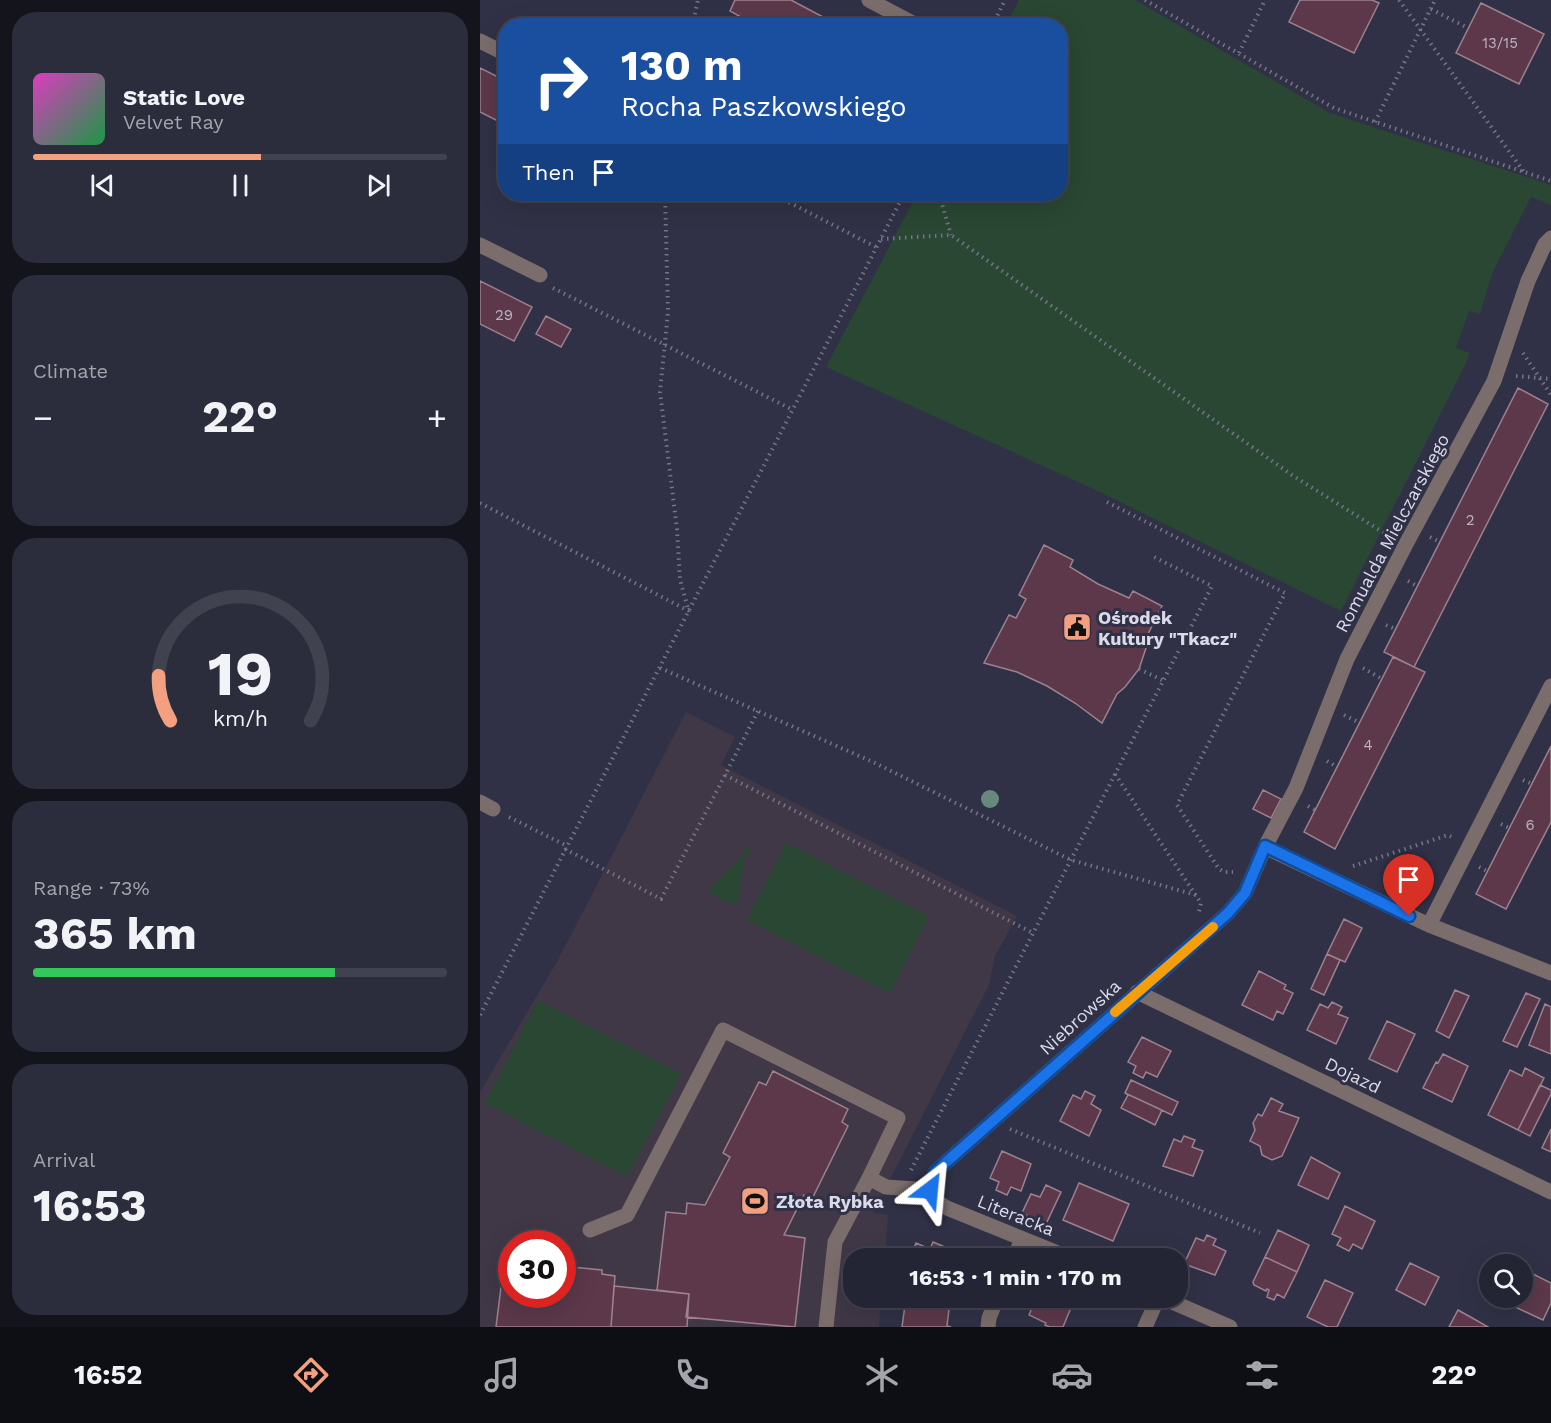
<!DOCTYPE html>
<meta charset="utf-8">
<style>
body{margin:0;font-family:"Work Sans",sans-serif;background:#2c2d3c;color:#f1f3f6;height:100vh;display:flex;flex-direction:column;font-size:22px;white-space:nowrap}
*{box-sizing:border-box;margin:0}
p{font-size:20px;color:#a3a5ac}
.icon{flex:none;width:33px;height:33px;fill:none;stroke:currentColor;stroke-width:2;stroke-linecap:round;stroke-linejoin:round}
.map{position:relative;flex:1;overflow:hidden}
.sheet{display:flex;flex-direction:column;gap:12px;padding:12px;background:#14141d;width:480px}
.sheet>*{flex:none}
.guide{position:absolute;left:18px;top:18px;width:570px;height:183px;border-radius:24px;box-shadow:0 6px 24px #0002,0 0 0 2px #41424f;background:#1a4fa0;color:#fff;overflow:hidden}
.controls{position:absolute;left:999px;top:1254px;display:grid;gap:12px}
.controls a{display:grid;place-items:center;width:54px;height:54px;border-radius:50%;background:#242534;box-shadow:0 6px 24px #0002,0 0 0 2px #41424f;font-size:30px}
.speed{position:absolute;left:18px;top:1230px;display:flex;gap:12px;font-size:30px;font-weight:700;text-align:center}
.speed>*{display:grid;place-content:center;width:78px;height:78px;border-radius:50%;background:#242534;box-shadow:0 6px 24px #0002,0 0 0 2px #41424f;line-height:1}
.speed .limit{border:9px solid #d22;background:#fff;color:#111}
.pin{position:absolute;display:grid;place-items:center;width:51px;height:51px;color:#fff;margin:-62px -26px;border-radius:50% 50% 50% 0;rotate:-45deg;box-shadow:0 0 6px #0007}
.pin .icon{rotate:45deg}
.me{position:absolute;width:66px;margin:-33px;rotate:29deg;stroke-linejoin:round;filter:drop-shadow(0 0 4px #0008)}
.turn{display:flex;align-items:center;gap:21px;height:126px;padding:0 24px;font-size:27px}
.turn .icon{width:78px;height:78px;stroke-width:2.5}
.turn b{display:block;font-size:42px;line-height:51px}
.then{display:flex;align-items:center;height:57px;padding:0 24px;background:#0003;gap:12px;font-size:22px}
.big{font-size:45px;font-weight:700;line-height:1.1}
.sheet .widget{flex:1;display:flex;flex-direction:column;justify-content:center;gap:9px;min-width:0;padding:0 21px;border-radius:24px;background:#2c2d3c}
.sheet .dial{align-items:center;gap:0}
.dial svg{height:156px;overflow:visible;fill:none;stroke:#41424f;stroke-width:7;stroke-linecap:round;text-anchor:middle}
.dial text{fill:#f1f3f6;stroke:none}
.song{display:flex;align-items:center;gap:18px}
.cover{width:72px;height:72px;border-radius:9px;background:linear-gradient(135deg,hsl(310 70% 55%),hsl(140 70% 35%))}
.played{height:6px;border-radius:3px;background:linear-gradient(90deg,#f2a07f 55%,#41424f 55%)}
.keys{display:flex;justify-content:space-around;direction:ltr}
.heat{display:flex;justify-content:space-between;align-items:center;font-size:33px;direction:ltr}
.charge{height:9px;border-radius:4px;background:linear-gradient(90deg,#34c759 73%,#41424f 0)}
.trip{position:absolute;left:363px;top:1248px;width:345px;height:60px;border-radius:24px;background:#242534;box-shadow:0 6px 24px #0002,0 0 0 2px #41424f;font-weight:700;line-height:60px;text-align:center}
.dock{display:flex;height:96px;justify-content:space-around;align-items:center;background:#0e0f15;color:#a3a5ac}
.dock .icon{width:42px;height:42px}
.dock .selected{color:#f2a07f}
.dock b{font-size:27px;color:#f1f3f6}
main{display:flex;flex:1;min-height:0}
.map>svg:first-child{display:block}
.education{fill:#403747;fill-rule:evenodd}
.green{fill:#294733}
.building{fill:#5c384a;stroke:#9d818e;stroke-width:1.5}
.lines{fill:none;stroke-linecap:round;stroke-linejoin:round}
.path{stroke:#747587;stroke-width:4;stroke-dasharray:1.5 4.5;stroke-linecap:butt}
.minor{stroke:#7a6d6b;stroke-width:15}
.tree{fill:#66897b}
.route-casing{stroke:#114b97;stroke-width:15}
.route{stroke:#1a73e8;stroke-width:10}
.slow{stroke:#f59e0b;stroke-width:10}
.labels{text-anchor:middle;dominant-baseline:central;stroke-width:6;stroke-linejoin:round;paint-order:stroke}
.number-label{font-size:15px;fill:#bab2c1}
.street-label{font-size:18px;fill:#dadae9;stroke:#303146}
.poi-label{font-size:18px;font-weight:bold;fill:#dadae9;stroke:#303146;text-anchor:start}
</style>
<main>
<section class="sheet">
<div class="widget">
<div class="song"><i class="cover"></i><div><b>Static Love</b><p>Velvet Ray</p></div></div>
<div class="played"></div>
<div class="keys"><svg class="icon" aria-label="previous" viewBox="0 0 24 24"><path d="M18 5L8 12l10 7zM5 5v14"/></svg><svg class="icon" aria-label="pause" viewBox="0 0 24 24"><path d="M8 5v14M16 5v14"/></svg><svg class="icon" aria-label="next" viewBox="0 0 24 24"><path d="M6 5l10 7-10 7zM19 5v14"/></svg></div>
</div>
<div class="widget"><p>Climate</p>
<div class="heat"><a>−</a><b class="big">22°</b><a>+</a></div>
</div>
<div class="widget dial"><svg viewBox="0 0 100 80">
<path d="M14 69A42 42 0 1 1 86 69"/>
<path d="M14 69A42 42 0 0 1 8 46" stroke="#f2a07f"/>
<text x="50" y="56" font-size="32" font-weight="700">19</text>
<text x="50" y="72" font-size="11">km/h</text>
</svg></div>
<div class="widget"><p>Range · 73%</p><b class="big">365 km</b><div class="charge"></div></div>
<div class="widget"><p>Arrival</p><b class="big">16:53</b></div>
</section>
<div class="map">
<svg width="1071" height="1327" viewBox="0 0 1071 1327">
<rect width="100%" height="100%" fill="#303146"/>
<!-- education -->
<path class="education" d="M206,712L255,737L241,765L537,916L515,956L509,985L393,1213L408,1215L405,1258H374V1298H401L399,1327H0V1092L78,960ZM32,1244H82V1294H32Z"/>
<!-- green -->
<path class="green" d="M539,0H655L850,113L1071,185V205L1051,197L1012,274L1000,314L989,311L976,348L990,353L986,363L861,611L620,492L346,367L437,194H580V26L526,25Z
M306,843L449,916L410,993L267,920Z
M268,848L271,853L265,856L257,905L241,900L228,890L263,855V849Z
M58,1000L201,1074L147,1177L5,1103Z"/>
<!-- building -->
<path class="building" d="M255,0H311L360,26H277L250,11Z
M820,0H892L899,3L874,53L809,22Z
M1001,3L1064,34L1039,84L976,53Z
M0,68L26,81V131L19,127L22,123L0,112Z
M0,281L52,307L34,341L0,324Z
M66,316L91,329L81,347L56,334Z
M1038,388L1068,404L934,667L904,652Z
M564,545L593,560L590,567L618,584L649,598L653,591L682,606L667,636L666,648L659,669L645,687L637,694L622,723L595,703L567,686L537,672L504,663L529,615L536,618L546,599L539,595Z
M913,657L945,672L855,849L824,832Z
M1071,746V822L1026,909L996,894Z
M783,790L801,799L791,818L773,809Z
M864,919L882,928L865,962L847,954Z
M847,954L860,960L844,995L831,989Z
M779,971L806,985L804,989L813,993L803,1014L797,1011L793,1020L762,1005Z
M975,990L989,996L969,1038L956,1031Z
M1046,993L1060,999L1037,1047L1023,1041Z
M852,1002L862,1007L858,1014L868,1018L856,1044L827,1030L840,1004L848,1008Z
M1065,1004L1071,1007V1054L1049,1045Z
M907,1021L935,1034L917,1072L889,1059Z
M662,1037L691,1051L677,1077L666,1072L663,1078L653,1073L656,1066L648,1062Z
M963,1054L988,1066L972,1102L943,1088L956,1062L958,1063Z
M1045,1068L1064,1078L1038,1130L1008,1115L1030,1070L1042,1076Z
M293,1071L368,1109L362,1122L368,1126L332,1199L324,1195L304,1235L325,1238L315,1327L206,1317L209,1294L177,1290L186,1212L206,1214L207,1203L225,1205L250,1157L243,1153L279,1082L286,1085Z
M651,1080L698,1102L692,1115L645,1093Z
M1060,1085L1071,1090V1094L1050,1136L1038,1130Z
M605,1091L615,1096L611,1104L621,1110L609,1136L580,1121L593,1095L601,1099Z
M645,1093L682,1110L675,1125L641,1108L648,1095Z
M791,1098L803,1104L799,1111L819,1118L802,1156L792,1160L782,1155L780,1146L770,1141L775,1130L773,1123L778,1114L782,1116Z
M1071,1129V1152L1062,1148Z
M704,1136L715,1140L712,1147L723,1151L713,1176L683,1166L694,1139L701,1142Z
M522,1151L551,1164L541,1191L531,1187L527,1195L516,1190L519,1182L510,1178Z
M831,1157L860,1173L848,1199L818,1185Z
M599,1183L649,1204L633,1241L583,1220Z
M566,1185L581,1192L566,1224L542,1213L551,1194L560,1197Z
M865,1206L895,1221L882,1249L873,1244L869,1251L857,1245L861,1238L852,1234Z
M798,1230L829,1245L817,1272L785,1257Z
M727,1235L736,1239L733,1245L746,1251L735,1275L704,1264L716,1238L724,1241Z
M453,1242L486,1256L485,1258H430L436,1243L450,1249Z
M785,1257L817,1272L804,1298L797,1294L794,1300L787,1297L789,1290L787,1289L786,1291L774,1285L773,1282Z
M24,1263L32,1264V1294H82V1266L122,1270V1274L135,1276L131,1327H16Z
M930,1263L959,1277L945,1305L916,1290Z
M1051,1273L1071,1283V1303L1063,1320L1035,1307L1039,1298H1042V1290Z
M845,1280L873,1293L857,1327H848L827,1317Z
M134,1286L209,1294L207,1327H131Z
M556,1298H595L583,1327H570L565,1325L566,1323L549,1315Z
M425,1305L469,1309L467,1326L471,1327H422Z
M978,1310L994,1319L1008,1327H969Z"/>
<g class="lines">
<!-- path -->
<path class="path" d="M665,0L854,108L1071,181
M919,0L1044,172
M951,9L988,28
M212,26L218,0
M512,26L525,0
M759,53L785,0
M895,122L954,2L950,0
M185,194L188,312L180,392L197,529L200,580L209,612
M293,194L396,247
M459,194L471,235
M401,239L471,235L812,475L909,536
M73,288L313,410
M1043,353L1071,395
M1036,376L1071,379
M627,502L805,593L697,805L739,869L744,872H753
M0,503L209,611
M950,537L960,542
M928,581L937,586
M906,625L915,629
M180,668L393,762L591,860L716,895
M883,668L902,679
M659,669L682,680
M864,715L880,723
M847,761L857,767
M635,774L721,903L719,912
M245,775L553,933
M1043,780L1052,784
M828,806L835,810
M29,817L87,846
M1021,824L1029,828
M85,849L181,899L278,711
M873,866L968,835L974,838
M999,867L1007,871
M0,1015L424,194
M530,1129L780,1233
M431,1170L732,586L674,557
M642,1298L656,1303"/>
<!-- minor -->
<path class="minor" d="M389,0L438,26
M0,41L26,54
M0,245L60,275
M0,802L13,809
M785,847L949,925L1071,973
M949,925L1071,686
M657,992L1071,1192
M110,1230L147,1215L243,1030L418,1118L389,1178
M534,1258L542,1239
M590,1258L467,1208L456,1201L450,1190L455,1172L748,913L765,893L785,847L816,788L867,659L926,544L1014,381L1048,281L1065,244L1071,238
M683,1298L750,1327
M346,1327L355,1242L389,1178L406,1187L450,1190
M508,1327L509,1318L517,1298
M665,1327L678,1298"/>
</g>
<!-- trees -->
<circle class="tree" cx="510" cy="799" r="9"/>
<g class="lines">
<!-- route casing -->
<g class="route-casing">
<path id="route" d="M450,1190L455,1172L748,913L765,893L785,846L929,916"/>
</g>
<!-- route -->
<use href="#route" class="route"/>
<!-- slow -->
<path class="slow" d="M635,1012L733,927"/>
</g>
<!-- icons -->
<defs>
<g id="civic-square" transform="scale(1.5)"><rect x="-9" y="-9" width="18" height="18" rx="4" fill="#f2a07f" stroke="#303146"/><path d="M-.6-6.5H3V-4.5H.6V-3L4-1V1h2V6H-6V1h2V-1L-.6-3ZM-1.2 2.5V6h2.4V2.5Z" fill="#111"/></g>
<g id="stadium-square" transform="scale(1.5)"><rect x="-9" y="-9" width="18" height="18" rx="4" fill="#f2a07f" stroke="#303146"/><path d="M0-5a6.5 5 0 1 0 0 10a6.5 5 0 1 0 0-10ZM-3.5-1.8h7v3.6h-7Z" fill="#111"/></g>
</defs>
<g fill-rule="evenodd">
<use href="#civic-square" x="597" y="627"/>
<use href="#stadium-square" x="275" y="1201"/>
</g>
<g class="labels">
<!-- number labels -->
<g class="number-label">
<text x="1020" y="43">13/15</text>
<text x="24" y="315">29</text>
<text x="990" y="520">2</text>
<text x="888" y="745">4</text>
<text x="1050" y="825">6</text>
</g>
<!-- street labels -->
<g class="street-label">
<text transform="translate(912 533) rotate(-62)">Romualda Mielczarskiego</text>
<text transform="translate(600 1017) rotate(-42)">Niebrowska</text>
<text transform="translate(873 1075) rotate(26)">Dojazd</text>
<text transform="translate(536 1215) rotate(22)">Literacka</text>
</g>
<!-- poi labels -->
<g class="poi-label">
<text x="618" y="617">Ośrodek<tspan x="618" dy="21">Kultury "Tkacz"</tspan></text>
<text x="296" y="1201">Złota Rybka</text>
</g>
</g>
</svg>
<div class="controls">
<a><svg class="icon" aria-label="search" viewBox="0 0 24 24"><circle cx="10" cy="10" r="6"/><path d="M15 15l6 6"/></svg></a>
</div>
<div class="speed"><div class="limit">30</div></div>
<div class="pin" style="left:929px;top:916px;background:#d93025"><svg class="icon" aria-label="arrive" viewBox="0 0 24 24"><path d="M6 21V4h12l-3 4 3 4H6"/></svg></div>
<svg class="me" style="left:450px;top:1190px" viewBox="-20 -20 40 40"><path d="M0-17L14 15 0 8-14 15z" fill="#1a73e8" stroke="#fff" stroke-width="4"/></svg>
<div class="trip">16:53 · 1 min · 170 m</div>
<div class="guide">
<div class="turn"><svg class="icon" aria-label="right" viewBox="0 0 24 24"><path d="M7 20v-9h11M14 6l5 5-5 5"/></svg><div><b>130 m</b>Rocha Paszkowskiego</div></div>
<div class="then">Then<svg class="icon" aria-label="arrive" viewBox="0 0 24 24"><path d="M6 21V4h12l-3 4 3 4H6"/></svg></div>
</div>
</div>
</main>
<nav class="dock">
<b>16:52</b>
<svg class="icon selected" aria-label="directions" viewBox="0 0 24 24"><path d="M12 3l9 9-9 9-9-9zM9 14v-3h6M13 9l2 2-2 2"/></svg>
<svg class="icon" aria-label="music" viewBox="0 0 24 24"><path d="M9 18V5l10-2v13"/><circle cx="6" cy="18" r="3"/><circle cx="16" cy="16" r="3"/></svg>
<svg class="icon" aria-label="phone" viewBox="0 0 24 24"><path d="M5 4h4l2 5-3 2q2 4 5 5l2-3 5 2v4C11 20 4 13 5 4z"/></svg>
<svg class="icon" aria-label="climate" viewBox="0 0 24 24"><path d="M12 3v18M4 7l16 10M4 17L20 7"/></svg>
<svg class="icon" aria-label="car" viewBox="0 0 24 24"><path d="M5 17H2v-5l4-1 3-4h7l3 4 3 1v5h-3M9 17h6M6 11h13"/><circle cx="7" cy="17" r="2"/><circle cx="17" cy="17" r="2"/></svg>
<svg class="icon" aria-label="filters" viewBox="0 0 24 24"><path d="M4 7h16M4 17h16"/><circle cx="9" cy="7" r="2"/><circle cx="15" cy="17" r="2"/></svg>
<b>22°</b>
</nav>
